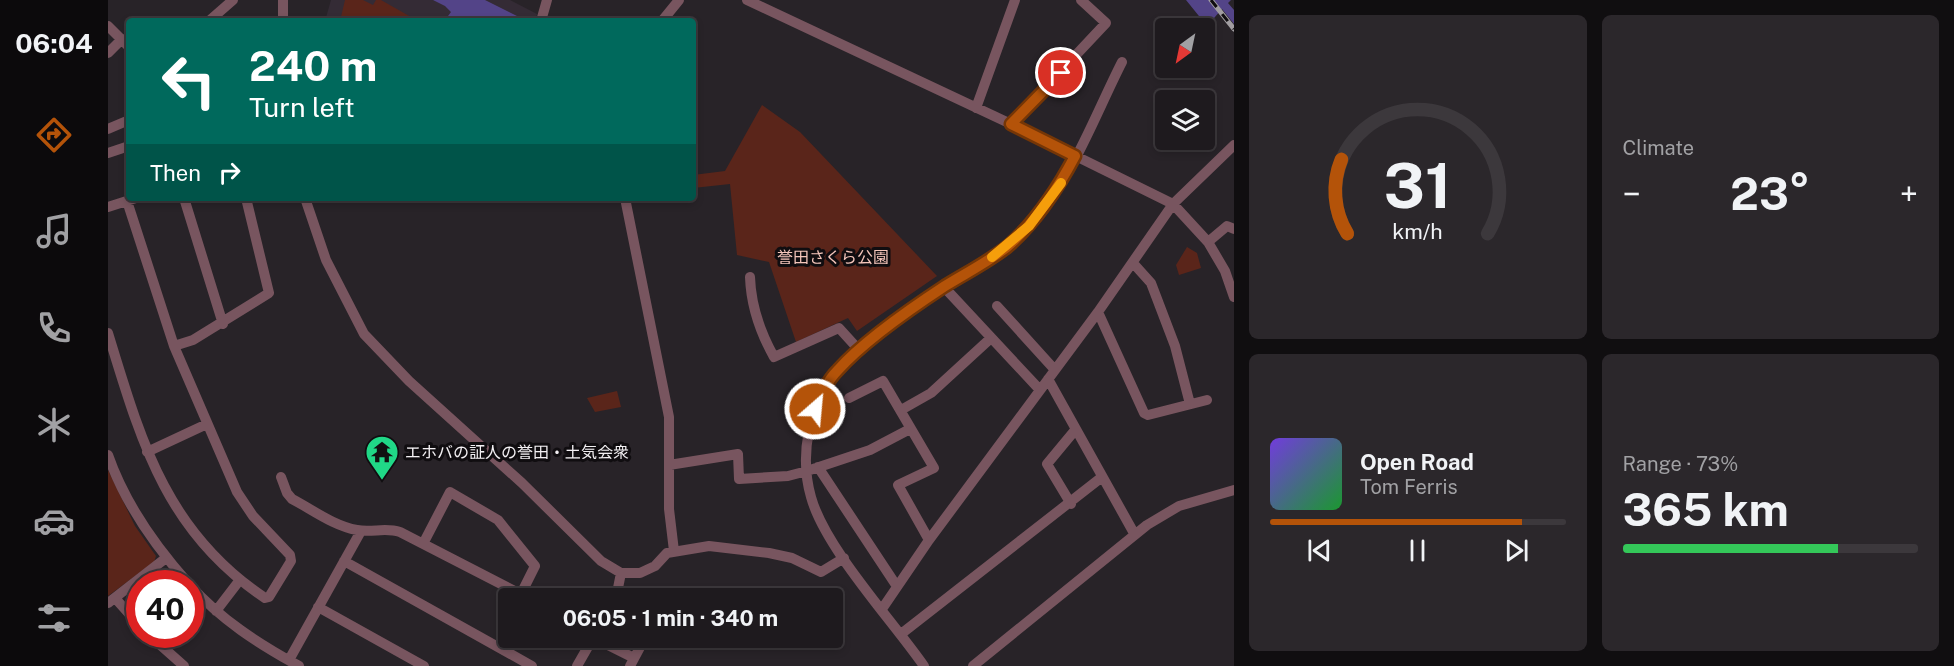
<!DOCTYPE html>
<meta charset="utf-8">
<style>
body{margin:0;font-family:"Public Sans","Noto Sans JP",sans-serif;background:#2b272b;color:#f1f3f6;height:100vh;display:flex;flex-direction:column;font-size:22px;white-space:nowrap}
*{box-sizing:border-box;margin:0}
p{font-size:20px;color:#a1a1a4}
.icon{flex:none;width:33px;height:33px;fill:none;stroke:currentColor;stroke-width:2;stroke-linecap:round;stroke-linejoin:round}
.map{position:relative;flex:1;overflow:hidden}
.panel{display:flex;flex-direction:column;gap:15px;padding:15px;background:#100e10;width:720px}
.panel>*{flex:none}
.hud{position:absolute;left:18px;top:18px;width:570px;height:183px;border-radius:6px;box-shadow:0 3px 9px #0003,0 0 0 2px #3c383c;background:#00695c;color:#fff;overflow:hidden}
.needle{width:39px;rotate:213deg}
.controls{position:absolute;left:1047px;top:18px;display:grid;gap:12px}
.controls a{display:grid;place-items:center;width:60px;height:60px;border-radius:6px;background:#1e1a1e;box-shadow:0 3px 9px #0003,0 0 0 2px #3c383c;font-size:30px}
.speed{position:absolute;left:18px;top:570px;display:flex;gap:12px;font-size:30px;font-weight:700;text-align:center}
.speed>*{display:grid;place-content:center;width:78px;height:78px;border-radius:50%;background:#1e1a1e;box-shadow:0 3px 9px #0003,0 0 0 2px #3c383c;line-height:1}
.speed .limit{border:9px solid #d22;background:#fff;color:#111}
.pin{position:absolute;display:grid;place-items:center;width:51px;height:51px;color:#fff;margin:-26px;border:3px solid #fff;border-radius:50%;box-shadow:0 2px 6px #0007}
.me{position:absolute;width:66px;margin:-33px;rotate:27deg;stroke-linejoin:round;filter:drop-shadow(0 0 4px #0008)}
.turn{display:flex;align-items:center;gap:21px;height:126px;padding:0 24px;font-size:27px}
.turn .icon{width:78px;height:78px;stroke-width:2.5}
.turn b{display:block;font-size:42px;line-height:51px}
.then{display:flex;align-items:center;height:57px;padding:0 24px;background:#0003;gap:12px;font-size:22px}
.big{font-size:45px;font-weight:700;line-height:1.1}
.panel .widget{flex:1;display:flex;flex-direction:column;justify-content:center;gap:9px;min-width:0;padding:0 21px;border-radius:9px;background:#2b272b}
.panel .dial{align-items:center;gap:0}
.dial svg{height:156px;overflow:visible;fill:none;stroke:#3c383c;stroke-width:7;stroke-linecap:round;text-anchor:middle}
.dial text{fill:#f1f3f6;stroke:none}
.song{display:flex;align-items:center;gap:18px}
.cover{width:72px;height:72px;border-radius:9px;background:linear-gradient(135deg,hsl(260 70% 55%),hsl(130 70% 35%))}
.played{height:6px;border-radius:3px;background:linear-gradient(90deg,#b45309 85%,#3c383c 85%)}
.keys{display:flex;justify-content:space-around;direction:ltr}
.heat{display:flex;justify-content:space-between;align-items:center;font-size:33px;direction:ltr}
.charge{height:9px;border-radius:4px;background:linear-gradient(90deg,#34c759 73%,#3c383c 0)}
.panel .tiles{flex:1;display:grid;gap:15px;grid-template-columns:repeat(2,1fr)}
.trip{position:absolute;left:390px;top:588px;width:345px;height:60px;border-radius:6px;background:#1e1a1e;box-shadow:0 3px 9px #0003,0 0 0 2px #3c383c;font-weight:700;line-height:60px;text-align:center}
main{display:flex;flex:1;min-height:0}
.tab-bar{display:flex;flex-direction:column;width:108px;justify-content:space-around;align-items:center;background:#0c0a0c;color:#a1a1a4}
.tab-bar .icon{width:42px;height:42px}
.tab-bar .selected{color:#b45309}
.tab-bar b{font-size:27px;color:#f1f3f6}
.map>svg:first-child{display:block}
.built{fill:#342b35}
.green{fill:#5a251a}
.building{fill:#534488}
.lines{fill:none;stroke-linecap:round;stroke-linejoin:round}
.minor{stroke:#78555f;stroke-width:10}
.rail-casing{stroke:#a19da1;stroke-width:5}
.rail{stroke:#100d10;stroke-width:3;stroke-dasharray:9;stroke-linecap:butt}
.route-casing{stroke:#753606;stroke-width:15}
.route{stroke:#b45309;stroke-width:10}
.slow{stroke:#f59e0b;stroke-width:10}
.labels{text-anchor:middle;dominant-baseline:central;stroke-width:6;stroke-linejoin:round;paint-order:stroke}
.park-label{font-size:16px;fill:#f5c6bb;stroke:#100d10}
.poi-label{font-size:16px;fill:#f3f0f3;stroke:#100d10;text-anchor:start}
</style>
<main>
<nav class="tab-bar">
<b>06:04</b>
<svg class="icon selected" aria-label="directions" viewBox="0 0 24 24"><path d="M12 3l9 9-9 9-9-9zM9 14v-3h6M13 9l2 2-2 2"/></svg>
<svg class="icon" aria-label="music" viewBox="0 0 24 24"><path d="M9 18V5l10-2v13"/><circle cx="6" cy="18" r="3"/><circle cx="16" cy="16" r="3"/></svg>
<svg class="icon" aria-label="phone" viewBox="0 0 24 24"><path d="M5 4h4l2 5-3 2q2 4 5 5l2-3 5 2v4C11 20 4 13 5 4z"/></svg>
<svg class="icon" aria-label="climate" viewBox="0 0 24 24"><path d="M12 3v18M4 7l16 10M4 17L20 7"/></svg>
<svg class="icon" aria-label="car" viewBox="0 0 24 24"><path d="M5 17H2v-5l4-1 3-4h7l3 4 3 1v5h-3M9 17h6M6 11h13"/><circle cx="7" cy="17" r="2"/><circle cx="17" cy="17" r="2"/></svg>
<svg class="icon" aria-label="filters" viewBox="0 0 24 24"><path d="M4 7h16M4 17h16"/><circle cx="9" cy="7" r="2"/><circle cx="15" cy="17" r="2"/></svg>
</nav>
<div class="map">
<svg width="1126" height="666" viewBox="0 0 1126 666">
<rect width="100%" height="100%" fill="#282328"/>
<!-- built -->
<path class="built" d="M223,0H402L429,14L427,21H217Z"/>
<!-- green -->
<path class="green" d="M237,0H255L265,5L268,0H273L310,21H232Z
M654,105L692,132L829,276L749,331L740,318L688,342L661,262L629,255L622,184L585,188V175L617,171Z
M1079,247L1089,253L1093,268L1071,275L1068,265Z
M509,391L513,407L487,412L479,398Z
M0,470L27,526L48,556L46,562L0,596Z"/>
<!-- building -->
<path class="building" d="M325,0H377L419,21H349L340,16L343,12L337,6Z
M1078,0H1123L1120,3L1126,10V24L1114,9L1099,26Z"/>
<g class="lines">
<!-- minor -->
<path class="minor" d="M639,0L903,124L1065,204L1100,242L1117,271L1126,297
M101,21L125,0
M175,21V0
M433,21L439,0
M554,21L571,0
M0,26L21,47
M0,53L14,39
M868,108L907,0
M903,124L998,23L973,0
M0,129L21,120
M0,153L21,146
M76,198L115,324
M197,198L218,260L256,334L301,381L414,483L493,561L513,573H532L547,566L559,553L601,546L661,553L684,558L713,572L736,558
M517,198L561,417V509L566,551
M0,207L28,198
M1100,242L1119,226L1126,229
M1025,263L1043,283L1067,346L1082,404
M642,277C643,306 652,332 666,357L731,328L751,350
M836,287L932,390
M889,306L947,370
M990,312L1036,413L1040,415L1099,400
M0,333C33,441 58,532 157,598L161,597L183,561L182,555L145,516L129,492L66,346L19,201
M66,346L85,340L161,293L138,198
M940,379L1027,535
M741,398L775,381L826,468L790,485L821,540
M793,410L823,393L883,338
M39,452L99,424
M0,455C17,504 47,546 81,584
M561,465L630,454L631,479L680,476L699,471L762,450L802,429
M710,467L788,585
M173,477L179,493L184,499C205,510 226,526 249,530C264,533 277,527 292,532L420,598
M963,504L939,464L968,429
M316,542L342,492L390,520L427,566L413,594
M236,561L424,666
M513,573L510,588L518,598
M82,585C113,620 151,644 191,666
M7,598L32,626
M0,603L58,558
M210,607L316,666
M774,609L821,540L990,312L1065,204L1126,145
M108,611L131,581
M40,634L76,666
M793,634L994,477
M486,638L526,658
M181,660L253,531
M469,666L485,638
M522,666L537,638
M816,666C784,620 717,548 703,497C691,455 701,405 728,372C749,345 782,327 809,307C846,280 888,260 920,227C963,183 986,117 1014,62
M865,666L1039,525L1071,506L1126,490"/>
<!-- rail casing -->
<g class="rail-casing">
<path id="rail" d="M1103,0L1126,29"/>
</g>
<!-- rail -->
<use href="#rail" class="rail"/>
</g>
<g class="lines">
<!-- route casing -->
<g class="route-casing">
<path id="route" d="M707,409C713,395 719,381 730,370C755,342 805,307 837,286C858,273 880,262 899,247C928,222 949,190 967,156L903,124L953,73"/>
</g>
<!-- route -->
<use href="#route" class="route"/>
<!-- slow -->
<path class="slow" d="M884,257L921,226L953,183"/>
</g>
<!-- icons -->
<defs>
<g id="temple-pin" transform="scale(1.725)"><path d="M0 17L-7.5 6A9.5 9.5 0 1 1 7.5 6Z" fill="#20d887" stroke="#100d10"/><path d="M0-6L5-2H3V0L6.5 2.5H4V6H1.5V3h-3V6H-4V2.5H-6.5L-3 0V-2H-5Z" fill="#111"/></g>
</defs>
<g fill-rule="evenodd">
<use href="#temple-pin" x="274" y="452"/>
</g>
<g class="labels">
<!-- park labels -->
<g class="park-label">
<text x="725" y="257">誉田さくら公園</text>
</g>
<!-- poi labels -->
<g class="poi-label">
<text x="297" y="452">エホバの証人の誉田・土気会衆</text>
</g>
</g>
</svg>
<div class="controls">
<a><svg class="needle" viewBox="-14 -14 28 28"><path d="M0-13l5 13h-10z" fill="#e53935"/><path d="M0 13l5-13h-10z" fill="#a1a1a4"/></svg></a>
<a><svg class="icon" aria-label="layers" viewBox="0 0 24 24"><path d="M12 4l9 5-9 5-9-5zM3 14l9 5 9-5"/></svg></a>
</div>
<div class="speed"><div class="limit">40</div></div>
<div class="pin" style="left:953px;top:73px;background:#d93025"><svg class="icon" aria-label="arrive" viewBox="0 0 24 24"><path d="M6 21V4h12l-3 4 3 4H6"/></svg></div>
<svg class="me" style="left:707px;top:409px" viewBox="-20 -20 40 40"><circle r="17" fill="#b45309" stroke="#fff" stroke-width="3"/><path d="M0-11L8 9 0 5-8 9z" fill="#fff"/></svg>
<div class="trip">06:05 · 1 min · 340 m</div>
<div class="hud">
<div class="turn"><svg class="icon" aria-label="left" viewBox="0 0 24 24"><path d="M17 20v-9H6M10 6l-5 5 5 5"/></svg><div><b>240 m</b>Turn left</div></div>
<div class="then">Then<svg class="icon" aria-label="right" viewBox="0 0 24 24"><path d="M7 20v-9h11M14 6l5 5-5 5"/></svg></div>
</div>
</div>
<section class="panel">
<div class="tiles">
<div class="widget dial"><svg viewBox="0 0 100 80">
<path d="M14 69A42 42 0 1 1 86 69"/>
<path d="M14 69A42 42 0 0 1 11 31" stroke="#b45309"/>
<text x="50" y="56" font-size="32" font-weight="700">31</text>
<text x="50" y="72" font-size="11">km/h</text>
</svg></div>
<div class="widget"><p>Climate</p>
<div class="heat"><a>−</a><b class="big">23°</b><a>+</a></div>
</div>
<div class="widget">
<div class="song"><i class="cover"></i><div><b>Open Road</b><p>Tom Ferris</p></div></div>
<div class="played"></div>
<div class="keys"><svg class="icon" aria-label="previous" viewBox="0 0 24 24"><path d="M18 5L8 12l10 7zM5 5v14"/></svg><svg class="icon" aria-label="pause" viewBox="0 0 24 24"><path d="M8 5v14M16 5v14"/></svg><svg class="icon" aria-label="next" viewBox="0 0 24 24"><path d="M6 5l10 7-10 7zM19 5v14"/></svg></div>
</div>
<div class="widget"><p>Range · 73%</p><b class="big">365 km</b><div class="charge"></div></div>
</div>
</section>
</main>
